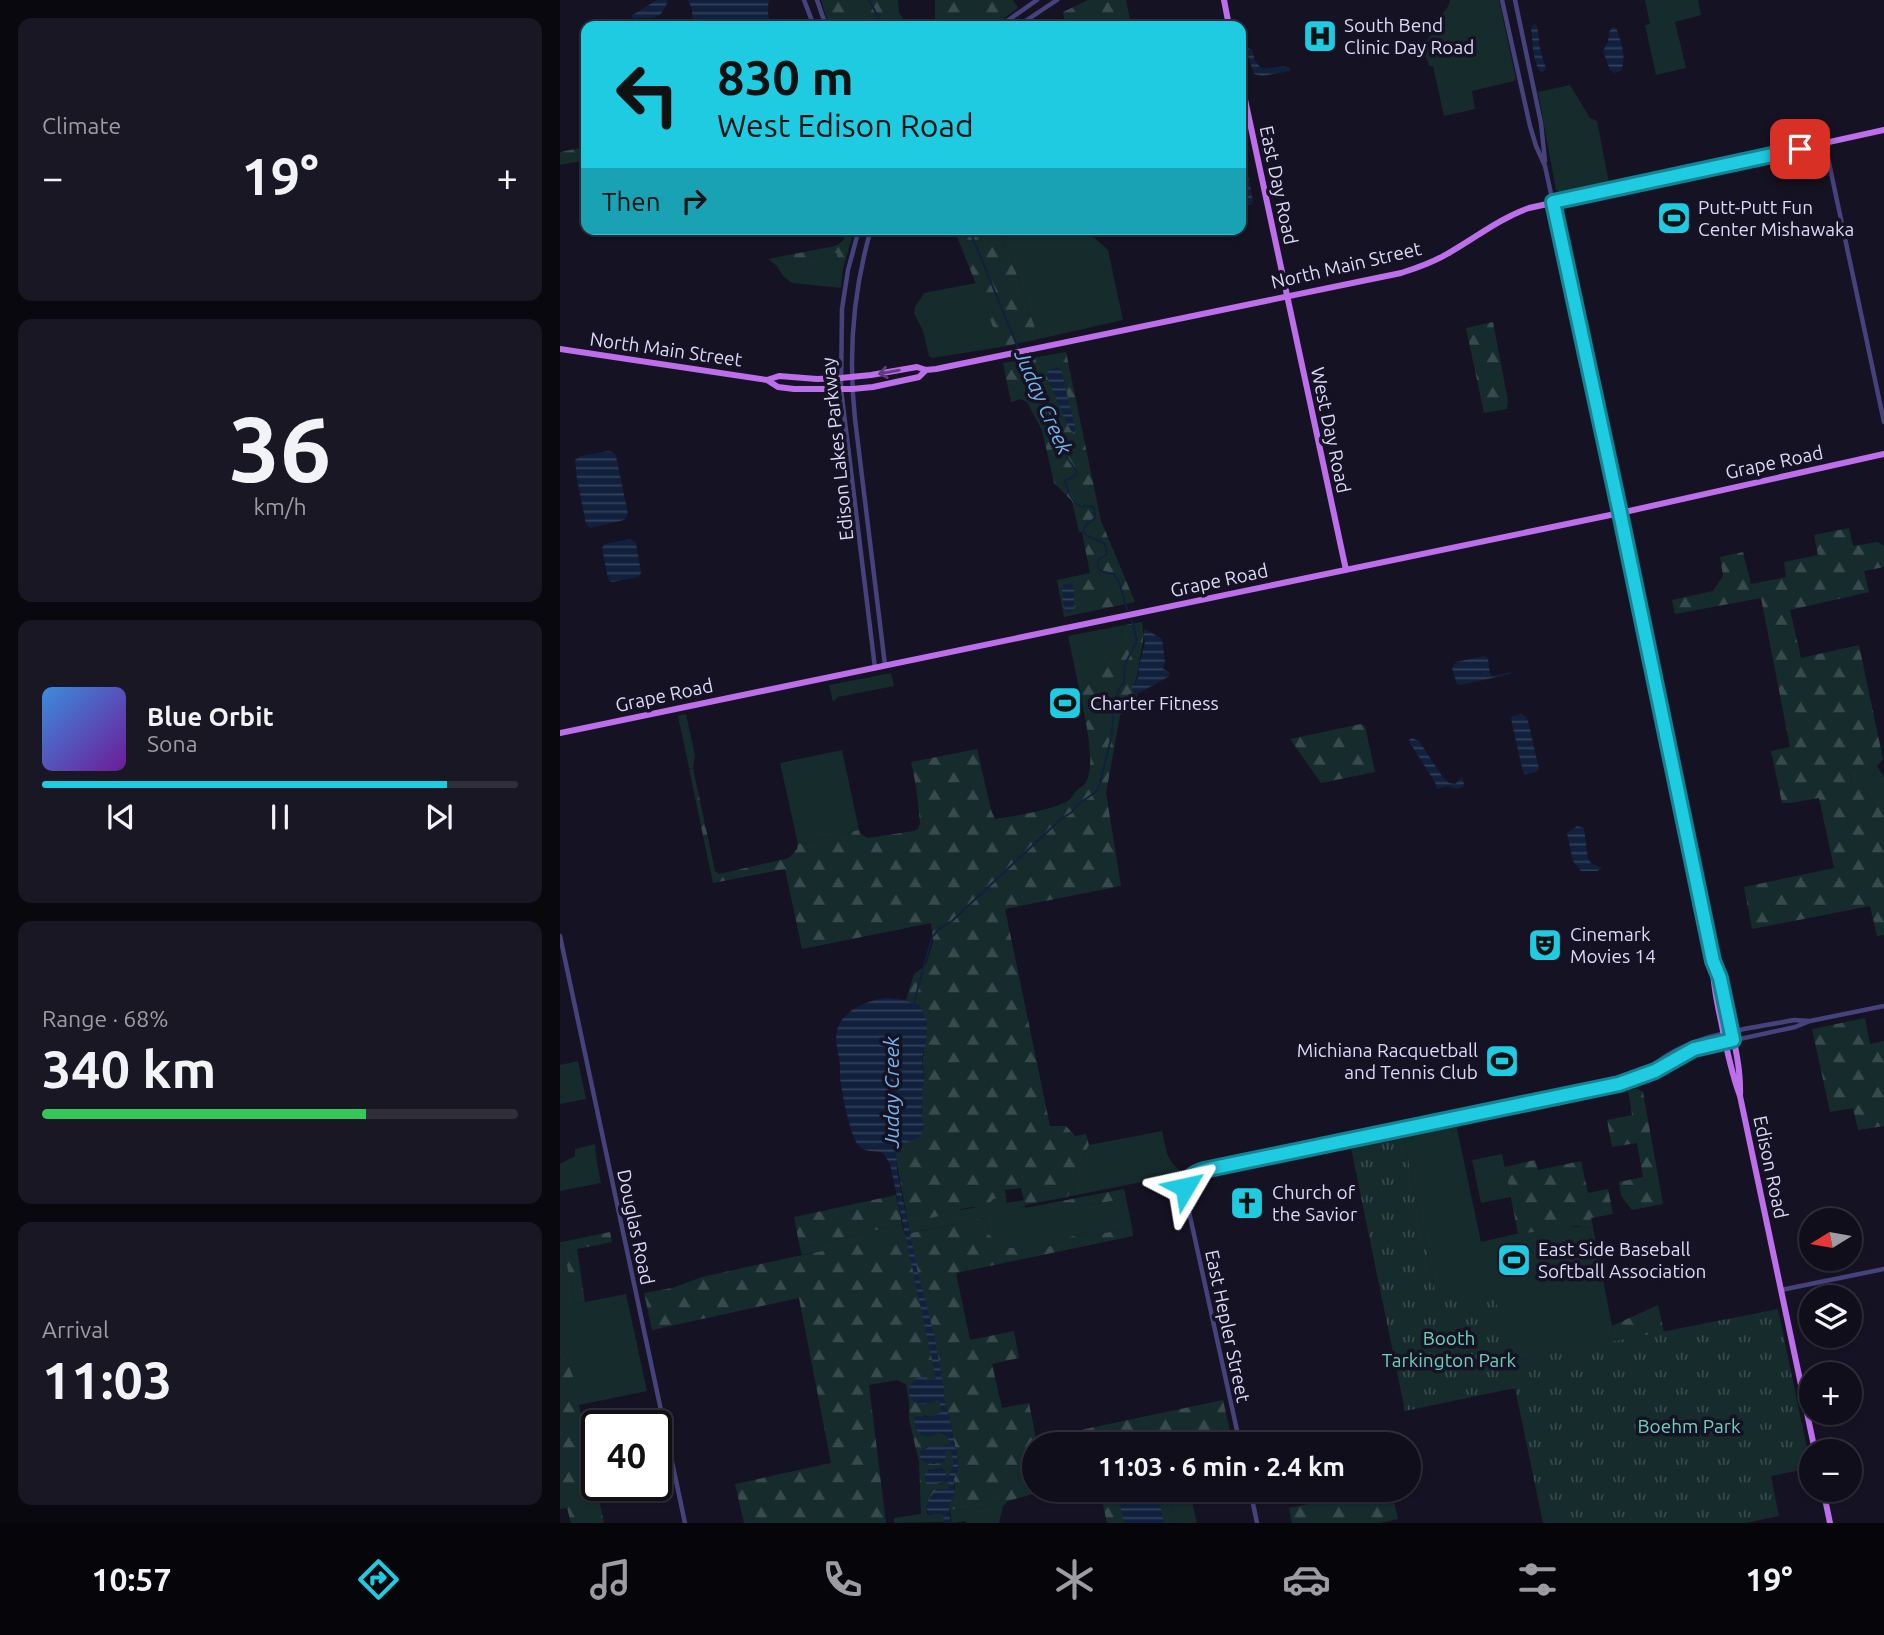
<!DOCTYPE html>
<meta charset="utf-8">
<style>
body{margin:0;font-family:Ubuntu,sans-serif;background:#191723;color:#f1f3f6;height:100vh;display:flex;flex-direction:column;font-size:26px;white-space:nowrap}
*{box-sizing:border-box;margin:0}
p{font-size:23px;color:#9c9ca2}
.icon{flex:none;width:38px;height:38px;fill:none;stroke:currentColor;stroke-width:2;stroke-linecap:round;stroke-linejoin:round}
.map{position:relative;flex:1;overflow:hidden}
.drawer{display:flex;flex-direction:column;gap:18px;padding:18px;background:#09080e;width:560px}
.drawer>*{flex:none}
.guide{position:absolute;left:21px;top:21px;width:665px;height:214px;border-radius:14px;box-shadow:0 2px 5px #0004,0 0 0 2px #302e39;background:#1fcbe0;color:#111;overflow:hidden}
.needle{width:46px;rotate:259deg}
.tools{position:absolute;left:1239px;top:1208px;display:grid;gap:14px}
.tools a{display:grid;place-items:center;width:63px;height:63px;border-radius:50%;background:#100e1a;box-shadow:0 2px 5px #0004,0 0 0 2px #302e39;font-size:35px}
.speed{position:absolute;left:21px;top:1410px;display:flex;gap:14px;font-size:35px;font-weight:700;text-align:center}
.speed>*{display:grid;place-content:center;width:91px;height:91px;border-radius:50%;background:#100e1a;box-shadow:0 2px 5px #0004,0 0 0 2px #302e39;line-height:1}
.speed .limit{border:4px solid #111;border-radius:10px;background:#fff;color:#111}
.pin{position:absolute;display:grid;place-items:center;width:60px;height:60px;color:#fff;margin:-30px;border-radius:14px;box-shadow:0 4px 10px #0006}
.me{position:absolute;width:77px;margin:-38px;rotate:54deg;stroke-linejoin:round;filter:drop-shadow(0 0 5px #0008)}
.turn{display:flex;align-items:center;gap:24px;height:147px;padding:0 21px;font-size:32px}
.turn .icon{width:91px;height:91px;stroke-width:2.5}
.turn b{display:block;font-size:49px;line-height:60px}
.then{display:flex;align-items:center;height:66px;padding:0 21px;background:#0003;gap:14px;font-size:26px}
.big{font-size:52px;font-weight:700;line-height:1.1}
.drawer .card{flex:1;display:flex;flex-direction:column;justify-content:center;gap:10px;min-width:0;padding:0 24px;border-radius:14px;background:#191723}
.drawer .dial{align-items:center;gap:0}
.dial b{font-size:91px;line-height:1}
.song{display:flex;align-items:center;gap:21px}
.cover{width:84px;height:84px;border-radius:10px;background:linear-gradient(135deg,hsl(210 70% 55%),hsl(280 70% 35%))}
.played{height:7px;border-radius:4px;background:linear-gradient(90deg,#1fcbe0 85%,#302e39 85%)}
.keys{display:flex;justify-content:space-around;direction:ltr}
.heat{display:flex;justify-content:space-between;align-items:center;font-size:38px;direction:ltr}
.charge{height:10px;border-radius:5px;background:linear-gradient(90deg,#34c759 68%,#302e39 0)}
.trip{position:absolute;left:462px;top:1432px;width:399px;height:70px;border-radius:35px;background:#100e1a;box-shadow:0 2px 5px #0004,0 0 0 2px #302e39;font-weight:700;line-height:70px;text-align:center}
.menu{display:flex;height:112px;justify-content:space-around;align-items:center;background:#06060a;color:#9c9ca2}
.menu .icon{width:49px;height:49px}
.menu .selected{color:#1fcbe0}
.menu b{font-size:32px;color:#f1f3f6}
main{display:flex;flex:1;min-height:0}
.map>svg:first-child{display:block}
.green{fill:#162c2c}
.forest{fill:url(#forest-firs)}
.park{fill:url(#park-tufts)}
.water{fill:url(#water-rules)}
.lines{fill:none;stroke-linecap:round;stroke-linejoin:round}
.stream{stroke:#11213d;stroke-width:2}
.minor{stroke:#46437c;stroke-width:4.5}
.major{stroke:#bd6feb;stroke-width:6}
.oneway{stroke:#613c7d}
.route-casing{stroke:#148492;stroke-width:18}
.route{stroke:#1fcbe0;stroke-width:12}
.labels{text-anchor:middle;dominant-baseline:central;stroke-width:7;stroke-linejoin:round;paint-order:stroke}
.poi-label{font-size:19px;fill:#ddd9fa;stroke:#151223;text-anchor:start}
.street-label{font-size:19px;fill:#ddd9fa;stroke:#151223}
.park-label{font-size:19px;fill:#6fd0b8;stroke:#151223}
.water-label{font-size:21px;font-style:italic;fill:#75b4ec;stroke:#151223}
</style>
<main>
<section class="drawer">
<div class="card"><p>Climate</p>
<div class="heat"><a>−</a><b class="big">19°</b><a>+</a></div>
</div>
<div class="card dial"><b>36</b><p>km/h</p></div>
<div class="card">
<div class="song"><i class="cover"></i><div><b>Blue Orbit</b><p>Sona</p></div></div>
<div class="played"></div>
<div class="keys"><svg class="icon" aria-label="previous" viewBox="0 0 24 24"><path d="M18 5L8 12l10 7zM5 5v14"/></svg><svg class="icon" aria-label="pause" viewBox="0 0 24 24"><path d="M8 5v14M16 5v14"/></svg><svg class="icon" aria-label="next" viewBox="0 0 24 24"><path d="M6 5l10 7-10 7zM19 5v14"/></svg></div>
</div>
<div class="card"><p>Range · 68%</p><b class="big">340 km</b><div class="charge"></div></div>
<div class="card"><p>Arrival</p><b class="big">11:03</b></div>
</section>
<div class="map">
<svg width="1324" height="1523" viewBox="0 0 1324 1523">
<defs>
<pattern id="forest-firs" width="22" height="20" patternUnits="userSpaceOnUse" patternTransform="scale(1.75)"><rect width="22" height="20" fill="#162c2c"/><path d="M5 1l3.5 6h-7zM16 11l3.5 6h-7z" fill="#374a4c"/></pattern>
<pattern id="park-tufts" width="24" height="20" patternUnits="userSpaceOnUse" patternTransform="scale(1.75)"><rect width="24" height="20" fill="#162c2c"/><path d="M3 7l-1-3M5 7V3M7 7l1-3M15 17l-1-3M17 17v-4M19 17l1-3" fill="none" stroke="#374a4c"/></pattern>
<pattern id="water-rules" width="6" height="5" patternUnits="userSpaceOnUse" patternTransform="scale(1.75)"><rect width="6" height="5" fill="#11213d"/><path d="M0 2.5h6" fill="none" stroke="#33415a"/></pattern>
</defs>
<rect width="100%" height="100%" fill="#151223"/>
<!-- green -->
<path class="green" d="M890,0H939L956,79L954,81L912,91L915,109L884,116L873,66H869L867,59L859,49L868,39L883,13L889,5Z
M1085,0H1138L1141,15L1115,22L1126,68L1096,75L1085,25L1090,24Z
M1010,85L1030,118L1037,121L1049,183L1001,194L996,190L978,92Z
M436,229H525L548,250L563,320L479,339L451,258Z
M265,253H277L278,267L283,269L281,288L232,283L223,276L217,266L246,260Z
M416,283L441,347L372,358L369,356L363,331L354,313L355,307L364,293Z
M565,625L554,653L535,677L520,693L508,636Z
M331,673L334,686L278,697L273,702L269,685Z
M126,714L135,755L133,768H129L118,716Z
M282,750L299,830L238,844L220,763Z
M1317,766L1324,777V782L1293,789L1289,772Z
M18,1061L26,1099L0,1104V1065Z
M896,1124L921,1242C957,1234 996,1223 1033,1228L1055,1341L949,1362L877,1299L843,1135Z
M602,1131C606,1148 606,1162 622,1171L621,1174L507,1197L513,1188L517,1168L529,1145Z
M35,1144L37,1163L41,1183L0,1191V1164L15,1156V1149Z
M942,1154L951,1197L921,1203L912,1160Z
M446,1197L447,1203L464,1200L466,1212L520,1202L532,1205L566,1198L572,1227L536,1235L526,1233L509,1237L486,1248H447L428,1234L425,1218L350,1233L348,1223C375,1217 401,1208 428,1206L433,1199Z
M342,1224L345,1235L242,1255L240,1248Z
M0,1242H2L15,1304L66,1294L87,1391L19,1405L7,1357L0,1350Z
M608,1489H629L637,1523H615Z
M435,1503L443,1506L439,1523H407L405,1521L394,1523L391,1521L390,1509L413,1510Z
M367,1513L369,1515L380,1513L385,1515L384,1522L334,1523V1518Z"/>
<!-- forest -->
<path class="forest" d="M261,0H338L339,13L349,26H269Z
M375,0H453L458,8L433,26H356L375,24Z
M528,0H566L571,26H505L503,12Z
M26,147V160L0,165V152Z
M283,229H294L283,269L278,267L277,253H265L246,260L217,266L208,259L275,246L280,243L284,239Z
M394,229H436L451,258L479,339L441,347Z
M933,322L948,401L947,409L924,413L906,328Z
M506,352L541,521L575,602L504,617L497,580L530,573L522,532H519L512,501L494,483L482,430L467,402L461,399L451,402L443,363Z
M1289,528L1293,546L1318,542L1324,546V567L1304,571L1309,592L1230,610L1241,658L1299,645L1323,759L1317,766L1289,773L1293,788L1324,782V935L1317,936L1310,906L1192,929L1184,887L1274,868L1259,798L1231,803H1222L1211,751L1230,747L1201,598L1115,614L1112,600L1153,591L1163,576L1160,557L1183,552L1191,584L1226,577L1224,562L1258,555L1254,535Z
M582,622C585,640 582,646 579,663C577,673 579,677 572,685L574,692L577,694L579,703L560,715L546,793L561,886L445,909L490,1126H506L515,1136L526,1134L529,1145L517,1168L513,1188L507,1197L465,1205L461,1188L445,1190L446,1197L433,1199L428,1206L421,1209C409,1204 400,1211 388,1214C375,1217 361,1220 348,1223L335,1153L336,1147L359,1137C363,1122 362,1108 362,1093C361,1087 364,1082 364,1076C364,1068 361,1062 364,1054L360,1006L346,1000L354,974L366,965L373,942L371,923L242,949L225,869L153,883L129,769L133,768L155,871L159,874L229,858L237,849L238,844L299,830L300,834L308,838L354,831L358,829L360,823L356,786L351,762L417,749L431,810L435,819C451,817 498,809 509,800C512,798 513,794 516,791C519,788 525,786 527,780C536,760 524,714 520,693L535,677L554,653L565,625Z
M801,724L805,726L815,772L761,783L730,739Z
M1305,1018L1310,1044L1324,1041V1126L1298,1130L1293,1108L1270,1112L1252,1029Z
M1078,1089L1083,1092L1103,1204L1072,1210L1061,1196L1059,1182L1083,1177L1077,1143L1052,1147L1047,1120L1072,1115L1068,1090Z
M975,1160L978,1170L1021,1161L1028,1193L1048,1189L1053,1214L1031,1218L1033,1228L1016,1226L958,1234L945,1167Z
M564,1189L566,1198L532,1205L520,1203L466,1213L465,1208Z
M336,1195L342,1224L240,1248L234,1217Z
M425,1218L428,1234L447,1248H486L509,1237L527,1233L536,1235L572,1227L573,1236L396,1273L410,1340L454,1331L459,1358L432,1364L442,1408L469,1403L476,1439L481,1438L478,1444H474V1449L468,1459L474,1489L477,1493L448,1501L443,1506L435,1503L413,1510L390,1509L389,1504L395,1488L394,1478L398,1470V1461L390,1420L384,1401V1389L376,1379L370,1381L364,1376L369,1403L378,1399L383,1413L371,1417L364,1415L373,1435L378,1432C386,1434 389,1437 390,1445L364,1448L360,1456C363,1464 368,1463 375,1464L386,1450L390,1449C396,1466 395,1463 387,1479H386L384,1469L380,1468L368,1470L372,1484H380L388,1481L389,1489H385L366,1507L367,1513L361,1514L359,1462L349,1419V1402L346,1384L337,1380L309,1385L326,1523H184L175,1484L271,1463L239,1298L92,1330L84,1293L112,1288L142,1277L228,1258Z
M50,1232L52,1242L17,1249L25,1302L15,1304L2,1242Z
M1098,1305L1104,1332L1100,1336L965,1359L1055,1341L1052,1326Z
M0,1350L7,1357L13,1377L44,1523H11L7,1508L0,1509Z
M663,1400L673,1444H494L492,1436Z
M549,1489H608L615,1523H547L540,1492Z
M820,1489H831L838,1519L820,1523H732L729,1508Z"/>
<!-- park -->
<path class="park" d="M843,1135L877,1299L933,1287L949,1362L1218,1309L1251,1468L1211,1476L1219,1516L1186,1523H983L955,1388L845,1411L790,1143Z"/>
<!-- water -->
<path class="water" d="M97,0H108C100,23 95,16 74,19L71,16Z
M128,0H209C207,10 207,19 215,26H133L132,9Z
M975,24C980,31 978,43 981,52C982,58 985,63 986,69L982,73C972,64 973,41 971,27Z
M1053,27L1056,28C1061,41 1067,57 1061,71L1055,73L1050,70L1043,51L1048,42L1049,32Z
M688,48L692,50L695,61L701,68C710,70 722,64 730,68V71L702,76L694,74L688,56Z
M681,170L688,175L693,201L692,204L683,206L681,202Z
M496,367L501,369L515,426V434H513L507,424L486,375L490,369Z
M48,451L53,452L56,456L68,514L64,520L30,528L26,524L17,479L15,460L21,456Z
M70,539L76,543L81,573L78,577L52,582L48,579L42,548L45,544Z
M506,583H512L514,591V610L508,613C502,608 502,595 502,587Z
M585,629L602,639L605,662L603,669L610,672L608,677L577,694L572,688V685L578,678L579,666L585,642L583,636Z
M925,656L928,659L930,674L932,676L952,672L950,674L901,685L897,684L892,668L896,662Z
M961,714L965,716L968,721L979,769L976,772L965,774L963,772L951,719L953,716Z
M852,738L859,741L882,776L889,783L895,784L902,777L904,784L903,787L897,789L888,786L877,789L875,782L850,743L849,740Z
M1017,826L1024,828L1028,859L1031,863L1042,868L1037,871H1021L1013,861L1007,833Z
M327,998L345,1000L360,1006L367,1022L366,1042L362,1059L364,1080L362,1088L363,1102L361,1111L364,1129L359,1137L336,1147L337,1171L358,1273L374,1334L384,1389V1401L390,1420L398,1461V1470L394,1478V1496L389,1504L390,1521L394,1523H383L384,1515L380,1513L369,1515L366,1507L370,1497L377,1489H389L388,1481L368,1486L366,1483L365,1474C370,1469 377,1467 384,1469L386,1475L385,1479H387C394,1466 396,1463 389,1449L385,1452C388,1465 381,1464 370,1463C368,1463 366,1464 364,1462C359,1460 360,1455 360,1451L371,1446H389L390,1442L384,1433L378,1432L369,1437C357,1435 353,1428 355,1416L371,1417L382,1412L378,1399C372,1401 367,1405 361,1404C343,1402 346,1378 364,1376L371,1380L376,1379L333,1178L330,1164L323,1153C314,1150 305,1153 298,1145C290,1135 281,1090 280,1076C280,1075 280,1066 280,1065C279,1052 272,1036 280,1023C289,1007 310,1000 327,998Z
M585,1490L599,1500L604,1523H564L560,1505L565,1496Z"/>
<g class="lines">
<!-- stream -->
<path class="stream" d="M309,0L323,26
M409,229L458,348
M460,353L481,394L489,417L499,434L503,452L517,472L515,476L505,481C506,487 512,503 520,506C523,507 528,506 532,506L535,511V518L525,526L523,530L526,535L545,544L547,554L539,559C534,573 545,572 554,574L559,582L567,609
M354,1002L372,937L380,928L392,921L501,819L512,812L518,804L536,792L539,786L552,735L554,706L559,689L564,682L565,664L577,641L572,621"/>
<!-- minor -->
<path class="minor" d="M244,0L254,26
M257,0L266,26
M942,0L970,126L976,146L985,166L1060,513
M955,0L981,123L985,161
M440,26L477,0
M458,26L497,0
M1265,144L1324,422
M299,229L288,270L282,309L281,389L315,668
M311,229C293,291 288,354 295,419L325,665
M0,936L125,1523
M1085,1073C1122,1034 1184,1030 1234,1020L1250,1021
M1221,1290L1324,1269
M680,1444L626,1198C624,1183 630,1175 644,1170L1059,1084L1095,1071L1127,1052L1143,1047L1235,1027L1250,1021L1324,1006
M690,1489L697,1523"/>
<!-- major -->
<path class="major" d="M664,0L669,26
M681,81L786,570
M0,349L207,380L218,387L234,389H292L313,387L359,377L366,370
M207,380L219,376L257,379L281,378L311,375L357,367L366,370L376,369L841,273C857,268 872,263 887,254C914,239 938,219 969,208L1324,130
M1060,513L1153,961C1161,980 1164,999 1169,1019C1175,1045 1181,1070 1180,1096
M0,733L1060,513L1324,454
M1153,967C1153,985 1157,1003 1161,1021C1166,1047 1171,1072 1180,1096L1255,1451
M1263,1489L1270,1523"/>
</g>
<!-- one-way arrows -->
<defs><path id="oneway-shaft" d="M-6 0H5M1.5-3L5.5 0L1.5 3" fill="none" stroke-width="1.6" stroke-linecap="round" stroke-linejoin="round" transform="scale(1.75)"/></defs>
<use class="oneway" href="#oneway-shaft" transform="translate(329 372) rotate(170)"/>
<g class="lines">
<!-- route casing -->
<g class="route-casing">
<path id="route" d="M625,1187C628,1177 634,1173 644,1170L1059,1084L1095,1071L1134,1049L1173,1040L1160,978L1153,961L1060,513L993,202L1240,149"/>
</g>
<!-- route -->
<use href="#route" class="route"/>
</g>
<!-- icons -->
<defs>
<g id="hospital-square" transform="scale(1.75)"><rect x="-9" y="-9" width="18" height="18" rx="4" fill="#1fcbe0" stroke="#151223"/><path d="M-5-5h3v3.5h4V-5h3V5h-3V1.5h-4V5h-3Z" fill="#111"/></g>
<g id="stadium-square" transform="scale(1.75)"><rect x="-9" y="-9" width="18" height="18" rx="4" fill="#1fcbe0" stroke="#151223"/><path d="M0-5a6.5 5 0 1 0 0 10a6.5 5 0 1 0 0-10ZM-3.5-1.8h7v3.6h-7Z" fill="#111"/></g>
<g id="theatre-square" transform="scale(1.75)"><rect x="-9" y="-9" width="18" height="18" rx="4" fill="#1fcbe0" stroke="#151223"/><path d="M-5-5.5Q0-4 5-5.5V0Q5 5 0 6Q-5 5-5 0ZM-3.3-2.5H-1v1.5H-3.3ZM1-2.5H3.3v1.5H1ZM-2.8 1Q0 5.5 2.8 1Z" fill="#111"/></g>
<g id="church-square" transform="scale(1.75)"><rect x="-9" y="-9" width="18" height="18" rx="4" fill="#1fcbe0" stroke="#151223"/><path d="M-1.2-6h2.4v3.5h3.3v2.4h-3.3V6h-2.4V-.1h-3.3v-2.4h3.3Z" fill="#111"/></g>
</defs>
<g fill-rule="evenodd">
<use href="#hospital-square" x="760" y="36"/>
<use href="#stadium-square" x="1114" y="218"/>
<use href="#stadium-square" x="505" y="703"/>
<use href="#theatre-square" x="985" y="945"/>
<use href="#stadium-square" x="942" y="1061"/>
<use href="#church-square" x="687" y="1203"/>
<use href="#stadium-square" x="954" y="1260"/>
</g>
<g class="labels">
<!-- poi labels -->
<g class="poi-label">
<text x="784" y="25">South Bend<tspan x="784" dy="22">Clinic Day Road</tspan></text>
<text x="1138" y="207">Putt-Putt Fun<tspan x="1138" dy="22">Center Mishawaka</tspan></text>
<text x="530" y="703">Charter Fitness</text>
<text x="1010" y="934">Cinemark<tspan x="1010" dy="22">Movies 14</tspan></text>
<text x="918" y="1050" text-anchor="end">Michiana Racquetball<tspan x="918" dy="22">and Tennis Club</tspan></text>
<text x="712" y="1192">Church of<tspan x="712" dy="22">the Savior</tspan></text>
<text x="978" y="1249">East Side Baseball<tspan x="978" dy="22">Softball Association</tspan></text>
</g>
<!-- street labels -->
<g class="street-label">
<text transform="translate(719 185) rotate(78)">East Day Road</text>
<text transform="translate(786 265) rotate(-13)">North Main Street</text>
<text transform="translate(106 349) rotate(8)">North Main Street</text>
<text transform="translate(771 430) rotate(78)">West Day Road</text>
<text transform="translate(277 449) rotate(-96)">Edison Lakes Parkway</text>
<text transform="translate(1214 462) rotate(-12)">Grape Road</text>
<text transform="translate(659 580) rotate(-12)">Grape Road</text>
<text transform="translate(104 695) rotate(-12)">Grape Road</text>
<text transform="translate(1211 1167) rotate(78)">Edison Road</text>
<text transform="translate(76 1227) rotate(78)">Douglas Road</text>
<text transform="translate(668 1326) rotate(78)">East Hepler Street</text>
</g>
<!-- park labels -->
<g class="park-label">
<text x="889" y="1338">Booth<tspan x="889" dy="22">Tarkington Park</tspan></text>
<text x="1129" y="1426">Boehm Park</text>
</g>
<!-- water labels -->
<g class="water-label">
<text transform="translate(484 402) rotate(66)">Juday Creek</text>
<text transform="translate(331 1092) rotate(-90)">Juday Creek</text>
</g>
</g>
</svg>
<div class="tools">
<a><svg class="needle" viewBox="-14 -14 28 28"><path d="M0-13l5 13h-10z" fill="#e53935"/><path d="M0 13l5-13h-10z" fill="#9c9ca2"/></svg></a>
<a><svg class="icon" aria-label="layers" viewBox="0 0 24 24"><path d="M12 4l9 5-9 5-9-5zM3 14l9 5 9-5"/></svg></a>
<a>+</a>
<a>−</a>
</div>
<div class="speed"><div class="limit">40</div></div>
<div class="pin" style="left:1240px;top:149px;background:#d93025"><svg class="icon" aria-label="arrive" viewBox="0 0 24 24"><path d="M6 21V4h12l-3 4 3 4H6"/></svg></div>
<svg class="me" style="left:625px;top:1187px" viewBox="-20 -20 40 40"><path d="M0-17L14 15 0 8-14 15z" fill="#1fcbe0" stroke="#fff" stroke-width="4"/></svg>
<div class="trip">11:03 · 6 min · 2.4 km</div>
<div class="guide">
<div class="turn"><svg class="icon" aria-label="left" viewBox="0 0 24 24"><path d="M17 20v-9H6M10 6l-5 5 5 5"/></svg><div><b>830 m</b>West Edison Road</div></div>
<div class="then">Then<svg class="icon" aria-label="right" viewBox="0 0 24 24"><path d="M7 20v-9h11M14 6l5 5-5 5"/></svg></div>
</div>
</div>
</main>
<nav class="menu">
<b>10:57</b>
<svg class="icon selected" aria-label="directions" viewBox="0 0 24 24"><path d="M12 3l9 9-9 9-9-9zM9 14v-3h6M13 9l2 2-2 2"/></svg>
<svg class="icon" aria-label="music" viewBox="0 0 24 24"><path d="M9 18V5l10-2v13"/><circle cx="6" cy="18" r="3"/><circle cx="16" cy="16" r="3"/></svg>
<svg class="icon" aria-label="phone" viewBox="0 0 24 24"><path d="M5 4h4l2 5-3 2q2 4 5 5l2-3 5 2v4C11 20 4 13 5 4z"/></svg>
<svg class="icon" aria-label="climate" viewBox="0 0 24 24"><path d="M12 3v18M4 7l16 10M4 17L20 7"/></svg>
<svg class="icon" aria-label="car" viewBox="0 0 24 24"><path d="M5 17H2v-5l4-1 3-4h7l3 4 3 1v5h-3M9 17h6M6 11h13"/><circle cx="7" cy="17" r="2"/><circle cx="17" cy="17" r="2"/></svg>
<svg class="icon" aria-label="filters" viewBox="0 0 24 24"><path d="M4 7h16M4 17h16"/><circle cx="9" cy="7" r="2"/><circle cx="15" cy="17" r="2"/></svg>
<b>19°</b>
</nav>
